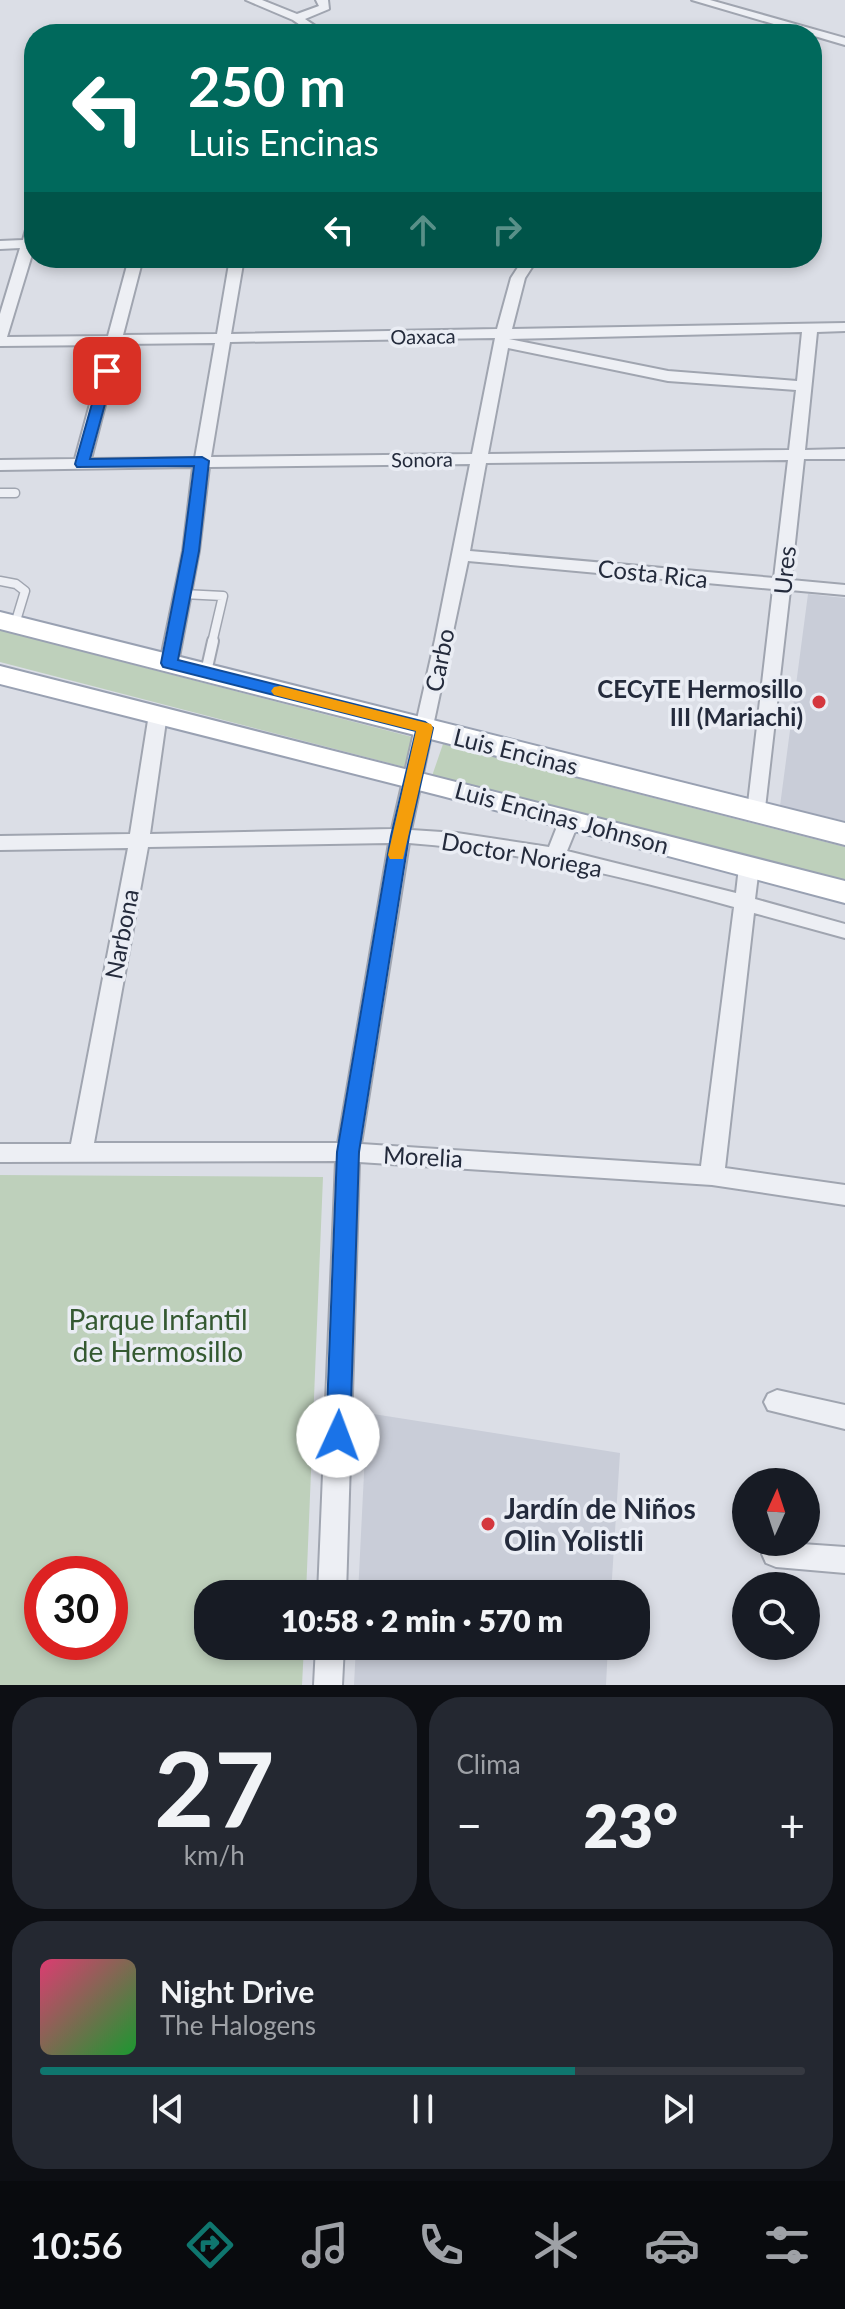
<!DOCTYPE html>
<html lang="es">
<meta charset="utf-8">
<style>
body{margin:0;font-family:Lato,sans-serif;background:#242831;color:#f1f3f6;height:100vh;display:flex;flex-direction:column;font-size:30px;white-space:nowrap}
*{box-sizing:border-box;margin:0}
p{font-size:26px;color:#9ea1a6}
.icon{flex:none;width:44px;height:44px;fill:none;stroke:currentColor;stroke-width:2;stroke-linecap:round;stroke-linejoin:round}
.map{position:relative;height:1685px;overflow:hidden}
.details{display:flex;flex-direction:column;gap:12px;padding:12px;background:#0d0f14;flex:1}
.details>*{flex:none}
.top-card{position:absolute;left:24px;top:24px;width:798px;height:244px;border-radius:32px;box-shadow:0 4px 12px #0003;background:#00695c;color:#fff;overflow:hidden}
.needle{width:52px;rotate:3deg}
.controls{position:absolute;left:732px;top:1468px;display:grid;gap:16px}
.controls a{display:grid;place-items:center;width:88px;height:88px;border-radius:50%;background:#171b24;box-shadow:0 4px 12px #0003;font-size:40px}
.speed{position:absolute;left:24px;top:1556px;display:flex;gap:16px;font-size:40px;font-weight:700;text-align:center}
.speed>*{display:grid;place-content:center;width:104px;height:104px;border-radius:50%;background:#171b24;box-shadow:0 4px 12px #0003;line-height:1}
.speed .limit{border:12px solid #d22;background:#fff;color:#111}
.pin{position:absolute;display:grid;place-items:center;width:68px;height:68px;color:#fff;margin:-34px;border-radius:16px;box-shadow:0 4px 12px #0006}
.me{position:absolute;width:88px;margin:-44px;rotate:2deg;stroke-linejoin:round;filter:drop-shadow(0 0 6px #0008)}
.turn{display:flex;align-items:center;gap:28px;height:168px;padding:0 32px;font-size:36px}
.turn .icon{width:104px;height:104px;stroke-width:2.5}
.turn b{display:block;font-size:56px;line-height:68px}
.lanes{display:flex;align-items:center;height:76px;padding:0 32px;background:#0003;justify-content:center;gap:40px;direction:ltr}
.lanes .off{opacity:.35}
.big{font-size:60px;font-weight:800;line-height:1.1}
.details .tile{flex:1;display:flex;flex-direction:column;justify-content:center;gap:12px;min-width:0;padding:0 28px;border-radius:32px;background:#242831}
.details .dial{align-items:center;gap:0}
.dial b{font-size:104px;line-height:1}
.song{display:flex;align-items:center;gap:24px}
.cover{width:96px;height:96px;border-radius:12px;background:linear-gradient(135deg,hsl(340 70% 55%),hsl(130 70% 35%))}
.played{height:8px;border-radius:4px;background:linear-gradient(90deg,#0f766e 70%,#363941 70%)}
.keys{display:flex;justify-content:space-around;direction:ltr}
.heat{display:flex;justify-content:space-between;align-items:center;font-size:44px;direction:ltr}
.details .tiles{flex:1;display:grid;gap:12px;grid-template-columns:1fr 1fr}
.tile:last-child{grid-column:span 2}
.trip{position:absolute;left:194px;top:1580px;width:456px;height:80px;border-radius:32px;background:#171b24;box-shadow:0 4px 12px #0003;font-weight:800;line-height:80px;text-align:center}
.menu{display:flex;height:128px;justify-content:space-around;align-items:center;background:#090b0e;color:#9ea1a6}
.menu .icon{width:56px;height:56px}
.menu .current{color:#0f766e}
.menu b{font-size:36px;color:#f1f3f6}
.map>svg:first-child{display:block}
.built{fill:#c9cdd8}
.green{fill:#bed0bb;fill-rule:evenodd}
.lines{fill:none;stroke-linecap:round;stroke-linejoin:round}
.lane-far1-casing{stroke:#a0a5b0;stroke-width:11}
.lane-casing{stroke:#a0a5b0;stroke-width:14}
.street-casing{stroke:#a0a5b0;stroke-width:4}
.primary-casing{stroke:#99a1b2;stroke-width:4}
.lane-far1{stroke:#edeff4;stroke-width:8}
.lane{stroke:#edeff4;stroke-width:10}
.street{fill:#edeff4;fill-rule:evenodd}
.primary{fill:#fff;fill-rule:evenodd}
.route{fill:#1a73e8;stroke:#114b97;stroke-width:2}
.slow{fill:#f59e0b}
.poi-dot{fill:#d4373e;stroke:#eaedf4;stroke-width:3}
.labels{text-anchor:middle;dominant-baseline:central;stroke-width:7;stroke-linejoin:round;paint-order:stroke}
.far-street-label{font-size:20px;fill:#242b3c;stroke:#eaedf4}
.street-label{font-size:24px;fill:#242b3c;stroke:#eaedf4}
.poi-label{font-size:24px;font-weight:bold;fill:#242b3c;stroke:#eaedf4;text-anchor:end}
.near-park-label{font-size:28px;fill:#345931;stroke:#eaedf4}
.near-poi-label{font-size:28px;font-weight:bold;fill:#242b3c;stroke:#eaedf4;text-anchor:start}
</style>
<div class="map">
<svg width="845" height="1685" viewBox="0 0 845 1685">
<rect width="100%" height="100%" fill="#dbdee6"/>
<!-- built -->
<path class="built" d="M808,594L845,598V821L780,806Z
M367,1413L620,1453L611,1594H358Z
M356,1646H608L606,1685H354Z"/>
<!-- green -->
<path class="green" d="M0,630L420,739L408,768L0,662Z
M443,744L845,847V884L432,776Z
M0,1175L323,1177L306,1594H208V1646H304L302,1685H0ZM110,1574V1642H42V1574Z"/>
<g class="lines">
<!-- lane-far1 casing -->
<g class="lane-far1-casing">
<path id="lane-far1" d="M0,493H15
M0,581L16,584L25,591L15,624
M183,594L223,596L212,643"/>
</g>
<!-- lane casing -->
<g class="lane-casing">
<path id="lane" d="M206,672L213,641"/>
</g>
<!-- street casing -->
<g class="street-casing">
<path id="street" d="M246,0H262L297,14L319,6L316,0H328L329,9L305,19L327,34H313L293,20Z
M692,0H710L845,38V45Z
M34,222V248L7,337L108,336L129,258H143L123,335L217,334L230,258H244L231,334L497,329L511,278L524,258H538L525,278L512,329L845,323V331L817,332L805,450L845,449V459H804L791,580L845,585V595L790,590L764,817L757,819L747,812L773,589L468,561L411,830L457,833L549,847L560,819L570,812L580,819L567,851L736,893L739,867L749,860L759,867L755,899L845,924V938L754,913L725,1168L845,1185V1205L712,1185L359,1162L346,1594H318L336,1161L0,1162V1144H71L128,848L0,850V836L130,834L149,714L158,708L167,714L150,834L392,829L435,640L470,464L209,467L199,551L178,663L175,667H163L160,663L183,551L193,467L0,470V460L75,459L106,345L0,346V314L20,248L0,249V241L23,240L27,226ZM802,332L797,381L668,371L509,339ZM495,338L472,454L211,457L230,342ZM215,343L195,458L91,459L121,344ZM508,348L668,381L796,390L789,450L488,454ZM788,460L774,578L470,551L486,463ZM389,843L338,1143H94L148,847ZM409,843C520,851 627,877 734,907L701,1166L361,1144Z
M777,1390L845,1405V1429L768,1410L764,1402L768,1394Z
M773,1542L845,1547V1573L776,1567L766,1563L762,1554L766,1545Z
M316,1646H344L342,1685H314Z"/>
</g>
<!-- primary casing -->
<g class="primary-casing">
<path id="primary" d="M0,612L845,823V845L0,629Z
M0,666L845,881V903L442,796L0,684Z"/>
</g>
<!-- lane-far1 -->
<use href="#lane-far1" class="lane-far1"/>
<!-- lane -->
<use href="#lane" class="lane"/>
<!-- street -->
<use href="#street" class="street"/>
<!-- primary -->
<use href="#primary" class="primary"/>
</g>
<!-- route -->
<path class="route" d="M102,368L114,371L90,459L202,457L209,461L199,551L178,660L425,722L433,728L409,836L359,1152L350,1436L346,1444L338,1447L329,1444L326,1436L337,1152L391,836L416,731L163,667L161,663L183,551L194,466L77,467L75,464Z"/>
<!-- slow -->
<path class="slow" d="M280,686L431,724L433,728L403,859H390L388,855L416,731L274,695L271,691L274,687Z"/>
<!-- markers -->
<g class="poi-dot">
<circle cx="819" cy="702" r="8"/>
<circle cx="488" cy="1524" r="8"/>
</g>
<g class="labels">
<!-- far-street labels -->
<g class="far-street-label">
<text transform="translate(423 336) rotate(-1)">Oaxaca</text>
<text transform="translate(422 459) rotate(-1)">Sonora</text>
</g>
<!-- street labels -->
<g class="street-label">
<text transform="translate(784 570) rotate(-84)">Ures</text>
<text transform="translate(653 573) rotate(6)">Costa Rica</text>
<text transform="translate(439 660) rotate(-78)">Carbo</text>
<text transform="translate(516 751) rotate(14)">Luis Encinas</text>
<text transform="translate(562 817) rotate(15)">Luis Encinas Johnson</text>
<text transform="translate(522 854) rotate(10)">Doctor Noriega</text>
<text transform="translate(121 934) rotate(-79)">Narbona</text>
<text transform="translate(423 1156) rotate(3)">Morelia</text>
</g>
<!-- poi labels -->
<g class="poi-label">
<text x="803" y="688">CECyTE Hermosillo<tspan x="803" dy="28">III (Mariachi)</tspan></text>
</g>
<!-- near-park labels -->
<g class="near-park-label">
<text x="158" y="1319">Parque Infantil<tspan x="158" dy="32">de Hermosillo</tspan></text>
</g>
<!-- near-poi labels -->
<g class="near-poi-label">
<text x="504" y="1508">Jardín de Niños<tspan x="504" dy="32">Olin Yolistli</tspan></text>
</g>
</g>
</svg>
<div class="controls">
<a><svg class="needle" viewBox="-14 -14 28 28"><path d="M0-13l5 13h-10z" fill="#e53935"/><path d="M0 13l5-13h-10z" fill="#9ea1a6"/></svg></a>
<a><svg class="icon" aria-label="search" viewBox="0 0 24 24"><circle cx="10" cy="10" r="6"/><path d="M15 15l6 6"/></svg></a>
</div>
<div class="speed"><div class="limit">30</div></div>
<div class="pin" style="left:107px;top:371px;background:#d93025"><svg class="icon" aria-label="arrive" viewBox="0 0 24 24"><path d="M6 21V4h12l-3 4 3 4H6"/></svg></div>
<svg class="me" style="left:338px;top:1436px" viewBox="-20 -20 40 40"><circle r="19" fill="#fff"/><path d="M0-13L10 11 0 6-10 11z" fill="#1a73e8"/></svg>
<div class="trip">10:58 · 2 min · 570 m</div>
<div class="top-card">
<div class="turn"><svg class="icon" aria-label="left" viewBox="0 0 24 24"><path d="M17 20v-9H6M10 6l-5 5 5 5"/></svg><div><b>250 m</b>Luis Encinas</div></div>
<div class="lanes"><svg class="icon" aria-label="left" viewBox="0 0 24 24"><path d="M17 20v-9H6M10 6l-5 5 5 5"/></svg><svg class="icon off" aria-label="ahead" viewBox="0 0 24 24"><path d="M12 20V5M6 11l6-6 6 6"/></svg><svg class="icon off" aria-label="right" viewBox="0 0 24 24"><path d="M7 20v-9h11M14 6l5 5-5 5"/></svg></div>
</div>
</div>
<section class="details">
<div class="tiles">
<div class="tile dial"><b>27</b><p>km/h</p></div>
<div class="tile"><p>Clima</p>
<div class="heat"><a>−</a><b class="big">23°</b><a>+</a></div>
</div>
<div class="tile">
<div class="song"><i class="cover"></i><div><b>Night Drive</b><p>The Halogens</p></div></div>
<div class="played"></div>
<div class="keys"><svg class="icon" aria-label="previous" viewBox="0 0 24 24"><path d="M18 5L8 12l10 7zM5 5v14"/></svg><svg class="icon" aria-label="pause" viewBox="0 0 24 24"><path d="M8 5v14M16 5v14"/></svg><svg class="icon" aria-label="next" viewBox="0 0 24 24"><path d="M6 5l10 7-10 7zM19 5v14"/></svg></div>
</div>
</div>
</section>
<nav class="menu">
<b>10:56</b>
<svg class="icon current" aria-label="directions" viewBox="0 0 24 24"><path d="M12 3l9 9-9 9-9-9zM9 14v-3h6M13 9l2 2-2 2"/></svg>
<svg class="icon" aria-label="music" viewBox="0 0 24 24"><path d="M9 18V5l10-2v13"/><circle cx="6" cy="18" r="3"/><circle cx="16" cy="16" r="3"/></svg>
<svg class="icon" aria-label="phone" viewBox="0 0 24 24"><path d="M5 4h4l2 5-3 2q2 4 5 5l2-3 5 2v4C11 20 4 13 5 4z"/></svg>
<svg class="icon" aria-label="climate" viewBox="0 0 24 24"><path d="M12 3v18M4 7l16 10M4 17L20 7"/></svg>
<svg class="icon" aria-label="car" viewBox="0 0 24 24"><path d="M5 17H2v-5l4-1 3-4h7l3 4 3 1v5h-3M9 17h6M6 11h13"/><circle cx="7" cy="17" r="2"/><circle cx="17" cy="17" r="2"/></svg>
<svg class="icon" aria-label="filters" viewBox="0 0 24 24"><path d="M4 7h16M4 17h16"/><circle cx="9" cy="7" r="2"/><circle cx="15" cy="17" r="2"/></svg>
</nav>
